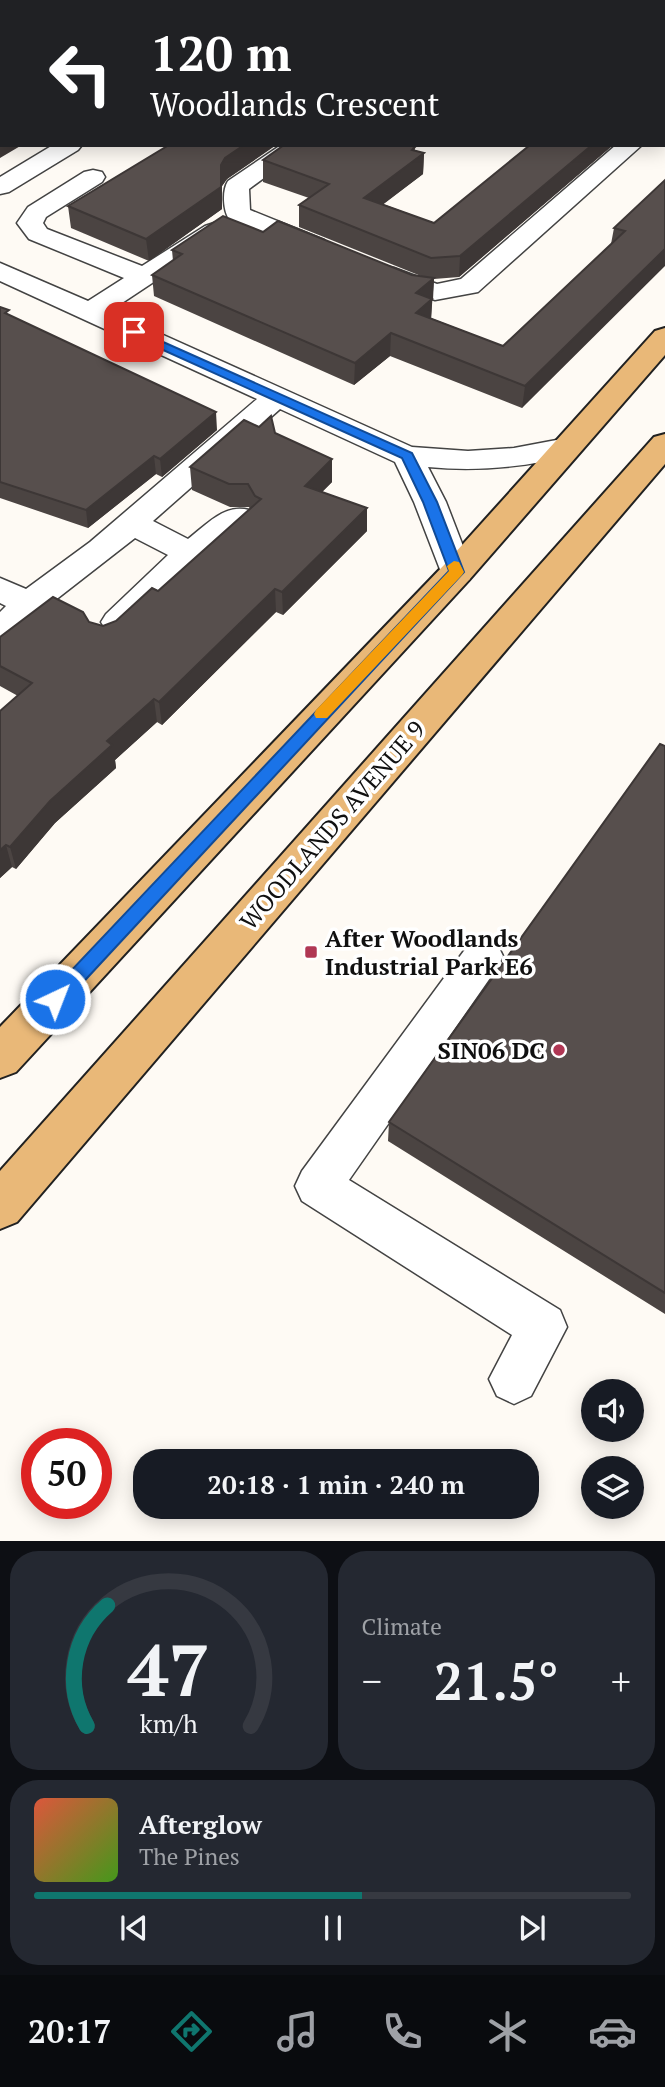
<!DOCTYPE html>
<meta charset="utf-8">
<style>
body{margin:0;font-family:"PT Serif",serif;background:#242831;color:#f1f3f6;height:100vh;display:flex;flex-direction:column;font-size:26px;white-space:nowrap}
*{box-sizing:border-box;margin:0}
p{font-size:23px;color:#9ea1a6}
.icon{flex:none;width:38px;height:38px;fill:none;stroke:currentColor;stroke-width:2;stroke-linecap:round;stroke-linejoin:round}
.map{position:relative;height:1541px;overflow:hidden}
.panel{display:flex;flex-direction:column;gap:10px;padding:10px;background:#0d0f14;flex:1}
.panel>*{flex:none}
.hud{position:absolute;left:0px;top:0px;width:665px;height:147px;box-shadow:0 4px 18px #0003;background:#202124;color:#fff;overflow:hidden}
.fabs{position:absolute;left:581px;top:1379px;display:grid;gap:14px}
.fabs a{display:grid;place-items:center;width:63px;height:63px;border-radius:50%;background:#171b24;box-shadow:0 4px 18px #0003;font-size:35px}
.speed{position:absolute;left:21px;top:1428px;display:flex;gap:14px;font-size:35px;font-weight:700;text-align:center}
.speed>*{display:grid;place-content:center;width:91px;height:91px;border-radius:50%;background:#171b24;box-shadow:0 4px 18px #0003;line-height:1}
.speed .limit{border:10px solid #d22;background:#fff;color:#111}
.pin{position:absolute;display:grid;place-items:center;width:60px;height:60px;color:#fff;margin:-30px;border-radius:14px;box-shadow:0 4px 10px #0006}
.me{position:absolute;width:77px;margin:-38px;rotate:43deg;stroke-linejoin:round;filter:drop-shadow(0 0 5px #0008)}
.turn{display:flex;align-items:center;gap:24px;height:147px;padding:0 35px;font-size:32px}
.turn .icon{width:91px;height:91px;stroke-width:2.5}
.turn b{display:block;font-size:49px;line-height:60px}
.big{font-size:52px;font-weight:800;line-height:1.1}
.panel .widget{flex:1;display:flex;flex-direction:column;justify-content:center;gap:10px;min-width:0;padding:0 24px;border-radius:28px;background:#242831}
.panel .dial{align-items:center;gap:0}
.dial svg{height:182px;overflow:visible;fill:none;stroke:#363941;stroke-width:7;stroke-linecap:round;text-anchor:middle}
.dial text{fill:#f1f3f6;stroke:none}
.song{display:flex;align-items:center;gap:21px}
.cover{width:84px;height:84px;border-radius:10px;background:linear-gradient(135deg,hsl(10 70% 55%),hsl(100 70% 35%))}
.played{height:7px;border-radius:4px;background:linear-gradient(90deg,#0f766e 55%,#363941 55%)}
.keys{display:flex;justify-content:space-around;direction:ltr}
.heat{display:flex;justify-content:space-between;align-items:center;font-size:38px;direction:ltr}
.panel .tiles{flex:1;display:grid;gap:10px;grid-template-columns:1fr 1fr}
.widget:last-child{grid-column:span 2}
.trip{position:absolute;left:133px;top:1449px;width:406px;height:70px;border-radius:28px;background:#171b24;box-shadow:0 4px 18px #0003;font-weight:800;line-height:70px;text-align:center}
.dock{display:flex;height:112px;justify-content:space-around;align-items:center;background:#090b0e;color:#9ea1a6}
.dock .icon{width:49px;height:49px}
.dock .on{color:#0f766e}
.dock b{font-size:32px;color:#f1f3f6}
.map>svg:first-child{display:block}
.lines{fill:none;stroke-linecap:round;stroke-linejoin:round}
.minor-casing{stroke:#434343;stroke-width:3}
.major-casing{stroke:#212121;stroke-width:4}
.minor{fill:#fff;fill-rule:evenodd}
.major{fill:#e9b878;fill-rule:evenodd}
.wall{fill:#4b4442}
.shaded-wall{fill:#3d3736}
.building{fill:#574f4d;stroke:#3d3736;stroke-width:2}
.route{fill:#1a73e8;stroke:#114b97;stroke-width:2}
.slow{fill:#f59e0b}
.poi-dot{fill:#b03754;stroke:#fff;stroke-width:2.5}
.labels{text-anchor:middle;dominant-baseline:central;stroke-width:7;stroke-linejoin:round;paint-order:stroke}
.street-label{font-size:24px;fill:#101010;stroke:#fff}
.poi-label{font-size:24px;font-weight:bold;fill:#101010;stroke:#fff;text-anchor:start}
</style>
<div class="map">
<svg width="665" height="1541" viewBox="0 0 665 1541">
<rect width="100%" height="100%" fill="#fefaf4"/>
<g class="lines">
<!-- minor casing -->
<g class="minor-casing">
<path id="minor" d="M244,0H266L243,2Z
M338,0H364L365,2H339Z
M386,0H406L385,2Z
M663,30H665V42H663Z
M665,107V122L663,123V108Z
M53,145H82L78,150L9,192L0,194V177Z
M281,145H309L249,189L250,210L324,240L328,245L324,250L315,253L306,250L229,219C223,210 222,190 228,181Z
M616,145H642L478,292L435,300L376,280L372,274L376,268L385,266L394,268L437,284L461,279Z
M93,170L102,172L105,177L102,182L46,217L43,223L47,229L142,266L205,226L214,223L223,226L227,231L223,236L110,311L412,447L468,451L514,448L567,438L578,440L582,447L578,454C527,467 480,472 428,467L446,502L473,572L469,580L457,583L445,580L441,572L414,502L395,462L280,409L153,521L188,539C206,525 225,503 249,510L254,517L249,524L201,561L130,630L118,634L106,630L101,622L106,614L168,555L135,538L40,612L12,641L0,645V612L6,606L0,603V578L26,589L90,542L257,399L0,281V263L88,301L124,278L29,239L17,223L28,207L84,172Z
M483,939L497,944L503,956L497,968L349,1180L560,1310L567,1327L531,1396L514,1404L497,1396L489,1379L512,1335L302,1201L295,1186L302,1171L469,944Z"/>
</g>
<!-- major casing -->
<g class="major-casing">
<path id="major" d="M665,328V355L469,580L16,1072L0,1078V1027L445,564L655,331Z
M665,434V464L17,1222L0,1229V1171L654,437Z"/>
</g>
<!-- minor -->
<use href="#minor" class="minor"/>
<!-- major -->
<use href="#major" class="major"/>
</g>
<!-- wall -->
<path class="wall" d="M0,0L2,2V50H0Z
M571,0H634L632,2H572Z
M169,145H276L227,179L222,186V209L149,261L71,228L68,206Z
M530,145H613L459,277L434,279L431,318L503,346L611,244L614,228L665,180L522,408L390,356L354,385L154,296L152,275L173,261L172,250L263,232L412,275L421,276L299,227V205L309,198L263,182V160L415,150L424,153L423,174L383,204L434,223Z
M0,307L10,316L217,430L162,477L156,474L88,528L0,498Z
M275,433L332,459V482L322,492L367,531L283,615L276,612L162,725L157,722L115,760L116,768L55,823L16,869L12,867L0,878V711L18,696L0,686V637L89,622L103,626L116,621L158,591L250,509L249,507H230L192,490L190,467Z
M665,746V1314L388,1141L389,1122Z"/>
<!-- shaded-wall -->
<path class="shaded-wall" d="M207,0H240L237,2H204Z
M609,0H634L632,2H606Z
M665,83V101L663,103V85Z
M2,136V145H22L0,158V137Z
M244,145H276L227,179L222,186V209L149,261L146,239L221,165L225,158Z
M592,145H613L459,277L460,256Z
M415,147L414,160L424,153L423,174L364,219V198Z
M665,249V266L522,408L525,386Z
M434,278L433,300L432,301L431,321L415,315L416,293Z
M391,333L390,356L354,385L355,363Z
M216,412L217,430L162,477L160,459Z
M154,456L156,474L88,528L86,510Z
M332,459V482L305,509V486Z
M367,508V531L283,615L282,592Z
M275,589L276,612L162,725L159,702Z
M154,699L157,722L115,760L116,768L55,823L16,869L10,847L50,801L107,741Z
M6,845L12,867L0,878V850Z"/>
<!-- building -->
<path class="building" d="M0,0H207L204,2H2V33L0,32Z
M444,0H534L540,2H441Z
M586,0H609L606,2H587Z
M663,57H665V83L663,85Z
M2,90V136L0,137V91Z
M169,145H244L225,158L221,165V187L146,239L68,206Z
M284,145H409L415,147L412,150L424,153L364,198L434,223L530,145H592L460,256L431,258L299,205L329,184L263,160Z
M665,180V249L525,386L391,333L355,363L152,275L182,254L172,250L223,216L263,232L278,221L412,275L434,278L416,293L432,299L416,313L503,346L625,231L614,228Z
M0,307L9,310L5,313L216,412L160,459L154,456L86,510L0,482Z
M271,416L275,433L332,459L305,486L367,508L282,592L275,589L159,702L154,699L107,741L112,745L50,801L10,847L6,845L0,850V711L32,683L0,666V637L53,597L83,612L89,622L103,626L116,621L152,588L158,591L261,499L255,496L248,484H229L190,467L244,420L259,427Z
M660,744L665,746V1293L389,1122Z"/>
<!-- route -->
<path class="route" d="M134,329L412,453L437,502L464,572L62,1005L55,1007L49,1005L46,999L49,994L449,571L423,502L402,458L130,335V330Z"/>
<!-- slow -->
<path class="slow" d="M454,561L459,562L464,572L462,575L327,718H316L314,714L316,710L449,571L447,566Z"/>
<!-- markers -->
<g class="poi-dot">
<rect x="304" y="945" width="14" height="14" rx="3.5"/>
<circle cx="559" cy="1050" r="7"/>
</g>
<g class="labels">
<!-- street labels -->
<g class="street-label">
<text transform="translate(332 825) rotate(-49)">WOODLANDS AVENUE 9</text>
</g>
<!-- poi labels -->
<g class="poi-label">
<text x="325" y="938">After Woodlands<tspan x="325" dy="28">Industrial Park E6</tspan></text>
<text x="545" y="1050" text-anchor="end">SIN06 DC</text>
</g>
</g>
</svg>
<div class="fabs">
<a><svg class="icon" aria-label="sound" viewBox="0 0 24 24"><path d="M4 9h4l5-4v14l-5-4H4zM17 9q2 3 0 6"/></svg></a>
<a><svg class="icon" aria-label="layers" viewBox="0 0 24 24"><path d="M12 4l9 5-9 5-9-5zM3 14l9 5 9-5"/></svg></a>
</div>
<div class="speed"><div class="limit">50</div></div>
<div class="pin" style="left:134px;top:332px;background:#d93025"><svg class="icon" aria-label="arrive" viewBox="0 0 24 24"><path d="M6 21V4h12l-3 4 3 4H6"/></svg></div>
<svg class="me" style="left:55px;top:999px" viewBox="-20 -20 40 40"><circle r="17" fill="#1a73e8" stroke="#fff" stroke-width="3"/><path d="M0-11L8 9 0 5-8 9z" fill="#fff"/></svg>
<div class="trip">20:18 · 1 min · 240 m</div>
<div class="hud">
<div class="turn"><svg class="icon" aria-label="left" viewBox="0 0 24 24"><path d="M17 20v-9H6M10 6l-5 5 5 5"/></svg><div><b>120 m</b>Woodlands Crescent</div></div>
</div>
</div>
<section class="panel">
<div class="tiles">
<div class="widget dial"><svg viewBox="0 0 100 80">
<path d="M14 69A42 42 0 1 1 86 69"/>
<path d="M14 69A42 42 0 0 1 23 16" stroke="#0f766e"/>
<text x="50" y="56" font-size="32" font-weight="700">47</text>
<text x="50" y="72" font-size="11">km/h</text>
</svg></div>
<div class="widget"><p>Climate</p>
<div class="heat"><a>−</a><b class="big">21.5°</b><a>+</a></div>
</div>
<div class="widget">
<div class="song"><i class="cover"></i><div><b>Afterglow</b><p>The Pines</p></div></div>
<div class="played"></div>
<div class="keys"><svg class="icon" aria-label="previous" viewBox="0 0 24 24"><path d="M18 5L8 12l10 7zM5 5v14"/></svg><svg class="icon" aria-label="pause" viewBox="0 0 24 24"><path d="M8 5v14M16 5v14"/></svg><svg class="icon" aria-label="next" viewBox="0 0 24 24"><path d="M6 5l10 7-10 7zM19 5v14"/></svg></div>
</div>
</div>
</section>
<nav class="dock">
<b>20:17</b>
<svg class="icon on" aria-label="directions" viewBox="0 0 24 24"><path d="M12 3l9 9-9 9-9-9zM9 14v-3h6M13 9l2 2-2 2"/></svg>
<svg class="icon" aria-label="music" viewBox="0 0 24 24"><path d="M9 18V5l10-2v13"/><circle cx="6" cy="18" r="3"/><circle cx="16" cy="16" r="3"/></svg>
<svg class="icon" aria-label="phone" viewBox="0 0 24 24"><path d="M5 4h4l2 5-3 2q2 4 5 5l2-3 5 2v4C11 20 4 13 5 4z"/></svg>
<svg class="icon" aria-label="climate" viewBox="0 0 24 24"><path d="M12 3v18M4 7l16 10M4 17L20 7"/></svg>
<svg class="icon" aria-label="car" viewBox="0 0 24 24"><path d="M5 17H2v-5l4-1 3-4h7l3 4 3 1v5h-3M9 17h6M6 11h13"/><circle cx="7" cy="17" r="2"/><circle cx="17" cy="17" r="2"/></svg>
</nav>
